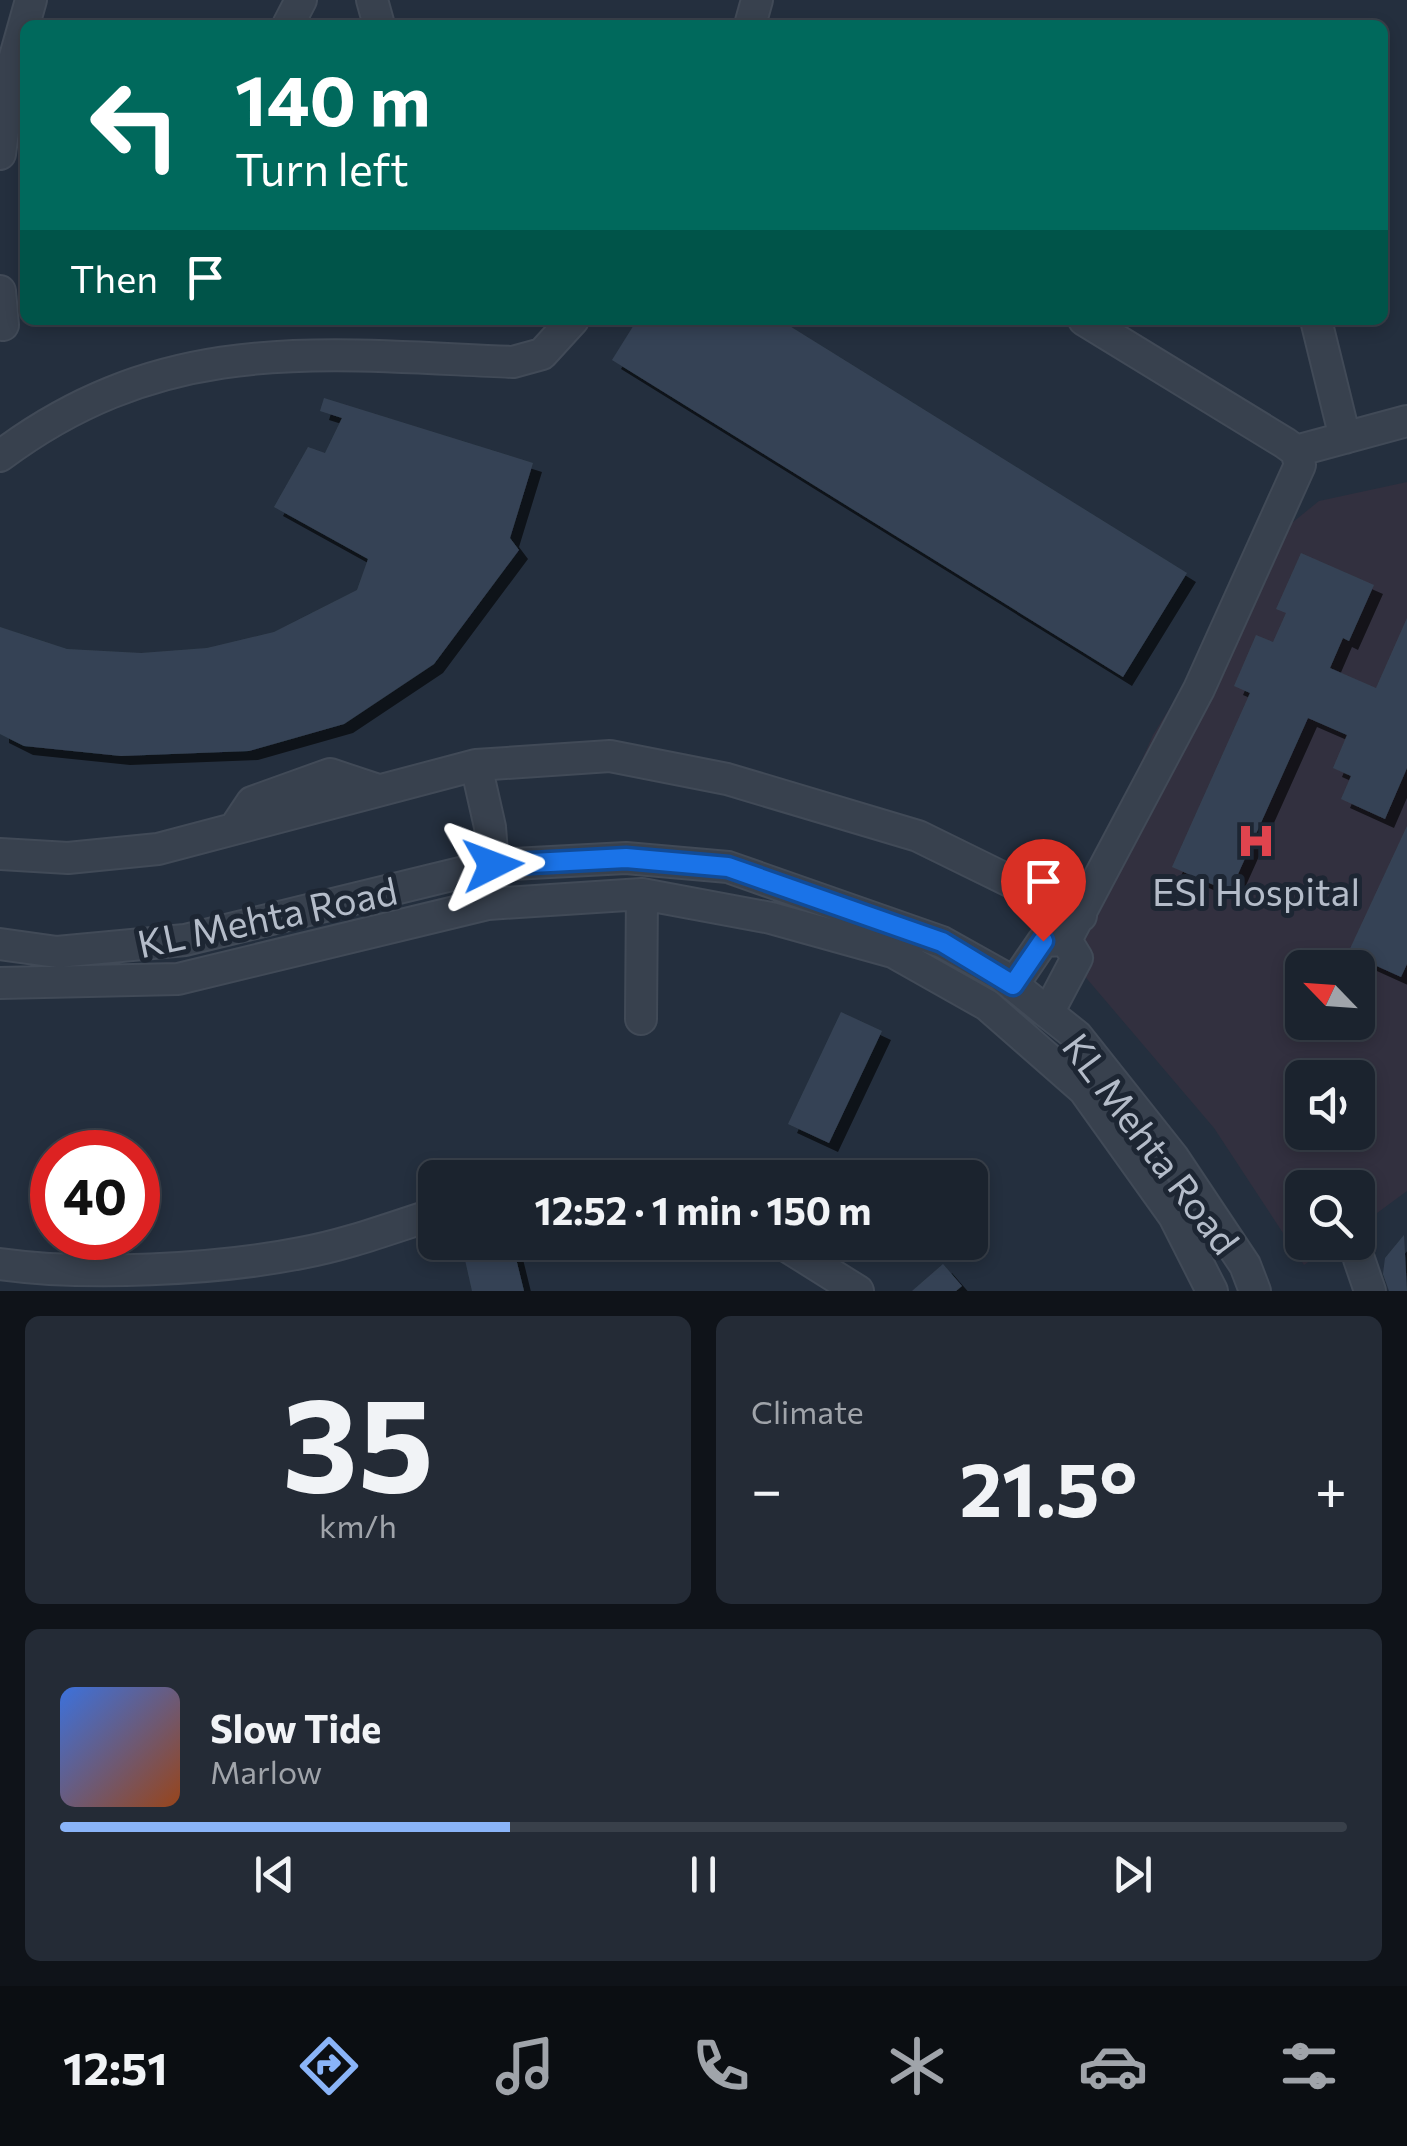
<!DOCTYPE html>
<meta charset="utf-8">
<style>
body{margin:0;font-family:Commissioner,sans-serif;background:#242b36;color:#f1f3f6;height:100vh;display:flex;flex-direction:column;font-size:38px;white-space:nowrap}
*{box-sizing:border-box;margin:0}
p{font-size:32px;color:#a0a4aa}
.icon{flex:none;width:55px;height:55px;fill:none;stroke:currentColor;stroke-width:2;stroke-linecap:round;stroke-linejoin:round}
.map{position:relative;height:1291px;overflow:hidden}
.details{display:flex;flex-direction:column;gap:25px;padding:25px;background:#0f1319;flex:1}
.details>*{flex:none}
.banner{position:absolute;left:20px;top:20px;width:1368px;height:305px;border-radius:15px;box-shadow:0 5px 15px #0003,0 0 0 2px #39404a;background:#00695c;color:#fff;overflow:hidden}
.needle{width:65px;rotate:295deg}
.controls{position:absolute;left:1285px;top:950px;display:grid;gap:20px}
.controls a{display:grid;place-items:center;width:90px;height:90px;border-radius:15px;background:#1b232e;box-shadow:0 5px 15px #0003,0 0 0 2px #39404a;font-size:50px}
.speed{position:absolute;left:30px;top:1130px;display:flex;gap:20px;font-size:50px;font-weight:700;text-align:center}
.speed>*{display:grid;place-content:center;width:130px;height:130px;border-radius:50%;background:#1b232e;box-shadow:0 5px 15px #0003,0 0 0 2px #39404a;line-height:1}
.speed .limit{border:15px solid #d22;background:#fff;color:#111}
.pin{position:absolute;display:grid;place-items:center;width:85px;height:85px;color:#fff;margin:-102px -42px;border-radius:50% 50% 50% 0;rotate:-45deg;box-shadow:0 0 10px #0007}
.pin .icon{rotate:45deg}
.me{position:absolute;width:110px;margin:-55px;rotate:87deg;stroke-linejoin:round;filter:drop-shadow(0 0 8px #0008)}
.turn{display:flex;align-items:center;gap:35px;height:210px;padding:0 50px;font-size:45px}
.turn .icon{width:130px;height:130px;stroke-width:2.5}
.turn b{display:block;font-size:70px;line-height:85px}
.then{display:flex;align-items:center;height:95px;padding:0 50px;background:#0003;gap:20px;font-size:38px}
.big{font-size:75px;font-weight:700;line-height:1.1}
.details .card{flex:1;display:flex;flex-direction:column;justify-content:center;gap:15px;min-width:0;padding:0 35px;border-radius:15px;background:#242b36}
.details .dial{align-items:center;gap:0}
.dial b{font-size:130px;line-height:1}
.song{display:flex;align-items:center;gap:30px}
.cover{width:120px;height:120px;border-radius:15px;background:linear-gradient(135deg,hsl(220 70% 55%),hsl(20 70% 35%))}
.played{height:10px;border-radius:5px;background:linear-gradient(90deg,#8ab4f8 35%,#39404a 35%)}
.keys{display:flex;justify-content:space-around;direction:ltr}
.heat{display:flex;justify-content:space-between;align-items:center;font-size:55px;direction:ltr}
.details .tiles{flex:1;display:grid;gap:25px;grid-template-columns:1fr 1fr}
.card:last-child{grid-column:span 2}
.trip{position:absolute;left:418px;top:1160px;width:570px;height:100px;border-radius:15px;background:#1b232e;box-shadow:0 5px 15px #0003,0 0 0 2px #39404a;font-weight:700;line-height:100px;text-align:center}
.tabs{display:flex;height:160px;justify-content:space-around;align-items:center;background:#0b0e12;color:#a0a4aa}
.tabs .icon{width:70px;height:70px}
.tabs .selected{color:#8ab4f8}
.tabs b{font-size:45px;color:#f1f3f6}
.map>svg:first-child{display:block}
.medical{fill:#32303f;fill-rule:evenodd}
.building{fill:#364354;filter:url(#shadow)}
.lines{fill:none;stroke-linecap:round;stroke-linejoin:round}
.minor-casing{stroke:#414a57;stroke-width:34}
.minor{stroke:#38414e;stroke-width:30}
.route-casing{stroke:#114b97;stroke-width:25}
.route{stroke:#1a73e8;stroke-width:18}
.labels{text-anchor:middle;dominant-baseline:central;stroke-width:10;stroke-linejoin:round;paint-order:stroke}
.poi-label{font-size:38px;fill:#b4bcc9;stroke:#1d2633}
.street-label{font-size:38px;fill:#b4bcc9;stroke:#1d2633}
</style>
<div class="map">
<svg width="1407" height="1291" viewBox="0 0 1407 1291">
<defs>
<filter id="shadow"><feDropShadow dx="9" dy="9" stdDeviation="0" flood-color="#0009"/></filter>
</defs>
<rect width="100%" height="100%" fill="#242f3e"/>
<!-- medical -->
<path class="medical" d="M1407,482V1191L1358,1227V1188H1302V1242L1336,1243L1304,1265L1214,1128L1059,946L1153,735L1277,535L1319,501ZM1302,968H1358V1022H1302ZM1302,1078H1358V1132H1302Z"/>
<!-- building -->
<path class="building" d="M637,320H780L1187,573L1123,677L612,360Z
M324,398L533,463L510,538L519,550L434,664L344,724L249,751L121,756L24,746L0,734V627L67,649L141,653L207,648L274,632L357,590L368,559L274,507L308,447L325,453L342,418L320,411Z
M1301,553L1374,585L1349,641L1343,638L1330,668L1376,688L1407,618V768L1385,819L1341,799L1351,776L1333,768L1347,735L1308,718L1230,892L1172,867L1250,693L1234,686L1256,635L1273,642L1286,613L1276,609Z
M1407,826V964L1401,977L1348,953Z
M841,1012L882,1031L829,1143L788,1124Z
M1404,1235L1407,1291H1389L1383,1274L1385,1258Z
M461,1242H512L524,1291H472Z
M943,1264L962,1286L956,1291H912Z"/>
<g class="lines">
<!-- minor casing -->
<g class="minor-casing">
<path id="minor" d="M372,0L379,25
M288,25L301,0
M750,25L757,0
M0,154L11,71L31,0
M0,291L3,325
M1316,320L1345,438
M1296,451L1407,421
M0,456C166,332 320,354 513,362L542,354L573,320
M476,765L610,756L727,779L918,836L1081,916
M234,829L252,802L330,774L378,790
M0,854L68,858L158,849L476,765L490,827L493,865
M1066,940L1199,689L1300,465L1296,451L1285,443L1084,320
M0,944L57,952L185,940L493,865L626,858L728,867L942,942L1001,975L1048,1013L1077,1036L1173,1157L1245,1265L1255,1291
M0,983L178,979L488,904L642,894L771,918L893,952L987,1005L1084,1090L1174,1216L1212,1291
M1013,985L1043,941L1066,940
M1048,1013L1077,958L1066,940
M641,1019L642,894
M780,1242L858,1291
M1359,1259L1370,1291
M0,1264C86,1276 215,1270 301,1253C346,1245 391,1228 435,1214"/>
</g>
<!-- minor -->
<use href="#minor" class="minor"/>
</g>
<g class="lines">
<!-- route casing -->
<g class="route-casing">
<path id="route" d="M493,865L626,858L728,867L942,942L1013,985L1043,941"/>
</g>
<!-- route -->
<use href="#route" class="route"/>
</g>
<!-- icons -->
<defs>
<g id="hospital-bare" transform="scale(3)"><path d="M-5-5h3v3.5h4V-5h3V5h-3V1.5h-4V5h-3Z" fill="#e0444e" stroke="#1d2633" stroke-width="2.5" paint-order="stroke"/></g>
</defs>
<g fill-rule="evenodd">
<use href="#hospital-bare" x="1256" y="841"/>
</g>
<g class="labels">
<!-- poi labels -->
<g class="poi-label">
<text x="1256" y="890">ESI Hospital</text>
</g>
<!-- street labels -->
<g class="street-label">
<text transform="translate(267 916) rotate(-12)">KL Mehta Road</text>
<text transform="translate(1152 1143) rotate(53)">KL Mehta Road</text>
</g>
</g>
</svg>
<div class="controls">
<a><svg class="needle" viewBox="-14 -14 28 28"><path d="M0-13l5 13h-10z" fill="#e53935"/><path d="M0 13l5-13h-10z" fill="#a0a4aa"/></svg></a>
<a><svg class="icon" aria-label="sound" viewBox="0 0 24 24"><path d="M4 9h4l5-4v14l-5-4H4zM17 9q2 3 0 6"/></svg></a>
<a><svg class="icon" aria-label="search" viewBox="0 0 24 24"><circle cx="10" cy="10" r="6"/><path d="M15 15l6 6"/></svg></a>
</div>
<div class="speed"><div class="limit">40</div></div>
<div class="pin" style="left:1043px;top:941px;background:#d93025"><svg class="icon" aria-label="arrive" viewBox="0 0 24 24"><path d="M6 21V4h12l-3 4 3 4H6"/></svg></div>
<svg class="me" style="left:493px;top:865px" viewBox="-20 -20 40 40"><path d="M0-17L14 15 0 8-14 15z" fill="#1a73e8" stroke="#fff" stroke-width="4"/></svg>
<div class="trip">12:52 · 1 min · 150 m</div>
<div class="banner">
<div class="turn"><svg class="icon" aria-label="left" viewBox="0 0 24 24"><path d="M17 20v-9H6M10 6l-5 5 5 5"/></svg><div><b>140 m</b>Turn left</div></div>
<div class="then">Then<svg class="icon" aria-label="arrive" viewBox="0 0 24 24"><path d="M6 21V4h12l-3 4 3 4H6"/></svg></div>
</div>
</div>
<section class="details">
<div class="tiles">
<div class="card dial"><b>35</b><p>km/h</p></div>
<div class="card"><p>Climate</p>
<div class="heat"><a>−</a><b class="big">21.5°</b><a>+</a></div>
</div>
<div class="card">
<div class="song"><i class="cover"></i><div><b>Slow Tide</b><p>Marlow</p></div></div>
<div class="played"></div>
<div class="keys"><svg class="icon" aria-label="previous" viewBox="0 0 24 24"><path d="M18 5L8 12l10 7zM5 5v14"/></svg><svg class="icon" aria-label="pause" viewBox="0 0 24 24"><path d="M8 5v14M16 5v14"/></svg><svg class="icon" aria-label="next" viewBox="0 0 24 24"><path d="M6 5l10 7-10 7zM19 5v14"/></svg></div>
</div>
</div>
</section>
<nav class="tabs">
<b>12:51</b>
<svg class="icon selected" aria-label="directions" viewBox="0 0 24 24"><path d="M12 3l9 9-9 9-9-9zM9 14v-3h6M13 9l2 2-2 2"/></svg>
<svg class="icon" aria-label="music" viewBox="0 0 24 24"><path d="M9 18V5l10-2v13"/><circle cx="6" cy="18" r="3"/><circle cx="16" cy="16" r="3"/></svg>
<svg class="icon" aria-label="phone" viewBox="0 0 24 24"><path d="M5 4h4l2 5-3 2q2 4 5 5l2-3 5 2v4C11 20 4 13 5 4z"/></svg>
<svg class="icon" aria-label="climate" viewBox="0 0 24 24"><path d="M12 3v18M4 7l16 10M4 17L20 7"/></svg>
<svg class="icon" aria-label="car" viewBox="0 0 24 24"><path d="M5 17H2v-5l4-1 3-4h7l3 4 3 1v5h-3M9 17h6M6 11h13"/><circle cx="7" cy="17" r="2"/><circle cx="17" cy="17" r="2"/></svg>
<svg class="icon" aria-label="filters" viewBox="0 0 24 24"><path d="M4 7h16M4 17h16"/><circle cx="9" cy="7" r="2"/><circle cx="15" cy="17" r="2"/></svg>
</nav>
